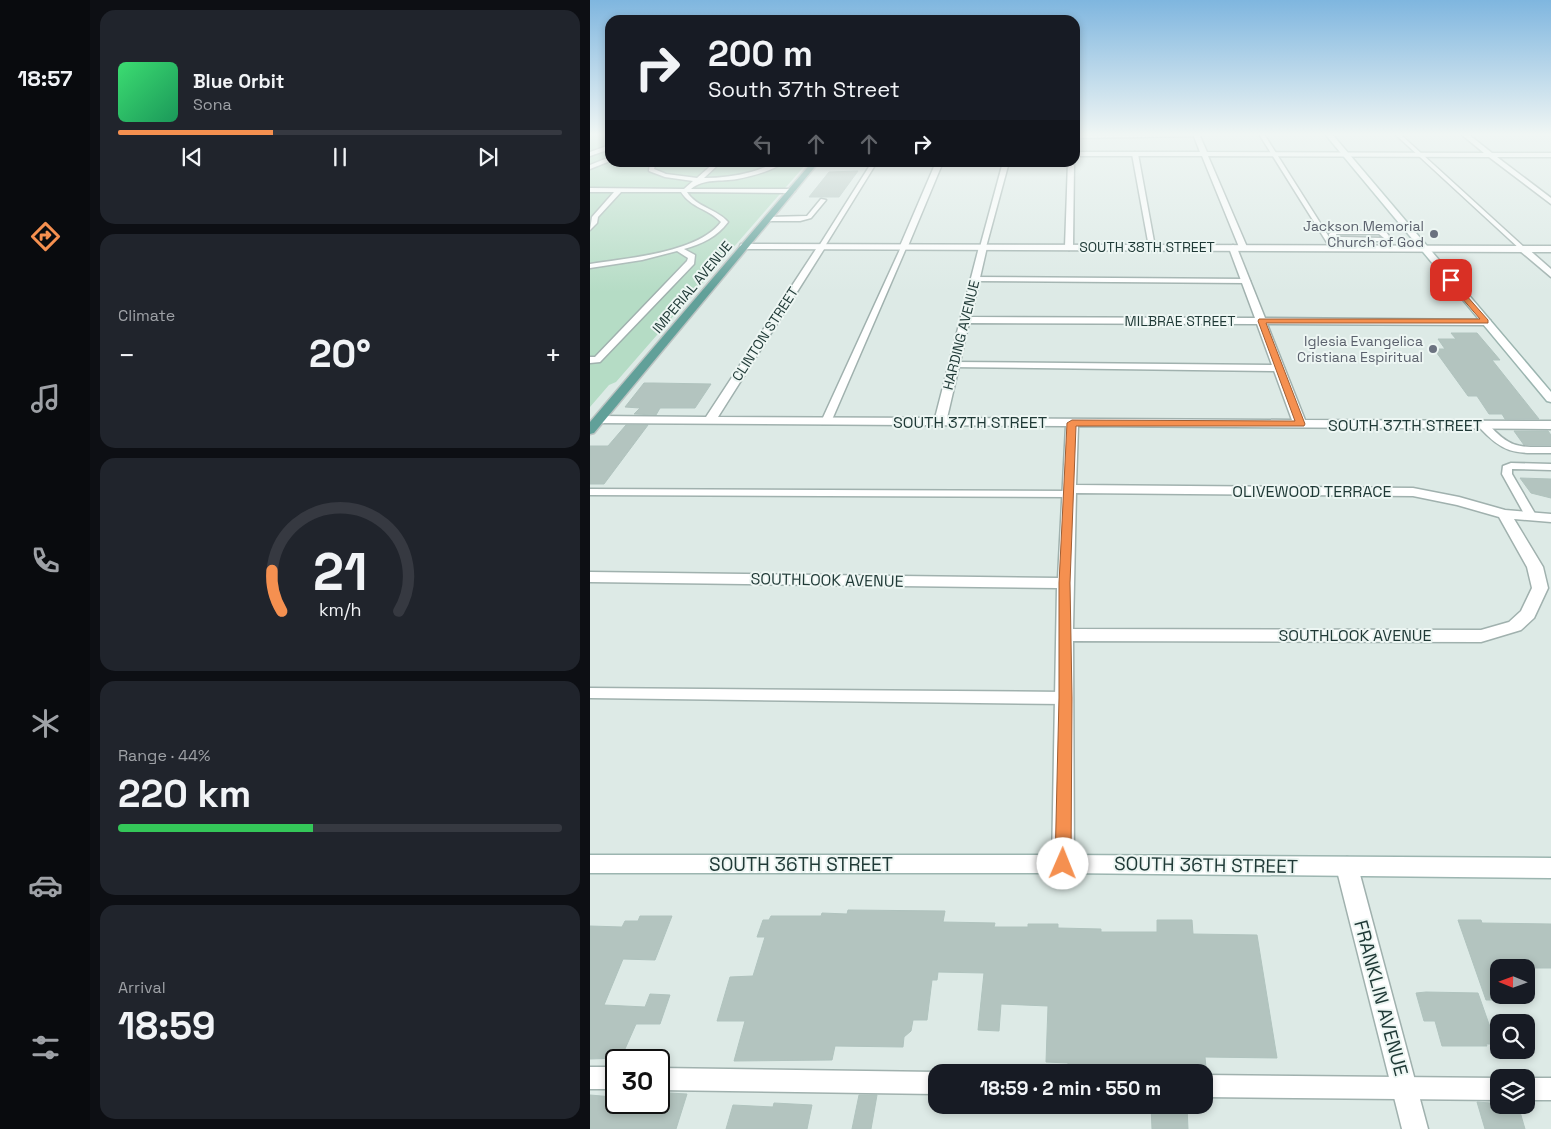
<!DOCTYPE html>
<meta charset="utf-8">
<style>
body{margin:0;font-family:"Space Grotesk",sans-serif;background:#20242c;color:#f1f3f6;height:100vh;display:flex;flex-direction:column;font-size:19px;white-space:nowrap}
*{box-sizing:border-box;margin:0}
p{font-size:16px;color:#9ea1a6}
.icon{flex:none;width:28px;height:28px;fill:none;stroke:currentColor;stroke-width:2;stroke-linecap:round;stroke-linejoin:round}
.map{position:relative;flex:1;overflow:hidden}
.sheet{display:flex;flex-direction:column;gap:10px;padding:10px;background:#0d0f14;width:500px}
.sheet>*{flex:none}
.banner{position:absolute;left:15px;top:15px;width:475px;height:152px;border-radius:15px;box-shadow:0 2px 8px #0003;background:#171b24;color:#f1f3f6;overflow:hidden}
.needle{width:32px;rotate:271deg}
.tools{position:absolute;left:900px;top:959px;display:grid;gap:10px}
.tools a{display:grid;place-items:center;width:45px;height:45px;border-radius:10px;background:#171b24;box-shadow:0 2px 8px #0003;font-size:25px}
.speed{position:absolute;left:15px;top:1049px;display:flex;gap:10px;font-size:25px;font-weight:700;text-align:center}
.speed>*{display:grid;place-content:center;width:65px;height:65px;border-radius:50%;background:#171b24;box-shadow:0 2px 8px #0003;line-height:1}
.speed .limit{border:2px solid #111;border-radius:8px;background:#fff;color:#111}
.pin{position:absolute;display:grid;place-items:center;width:42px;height:42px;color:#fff;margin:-21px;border-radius:10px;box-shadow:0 2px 8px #0006}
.me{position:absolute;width:55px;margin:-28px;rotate:1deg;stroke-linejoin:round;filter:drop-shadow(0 0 4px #0008)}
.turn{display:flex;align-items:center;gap:18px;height:105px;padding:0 20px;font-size:22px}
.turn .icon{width:65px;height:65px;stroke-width:2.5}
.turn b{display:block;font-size:35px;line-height:42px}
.lanes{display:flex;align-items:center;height:48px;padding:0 20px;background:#0003;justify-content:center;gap:25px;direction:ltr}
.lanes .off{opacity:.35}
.big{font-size:38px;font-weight:800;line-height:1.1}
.sheet .widget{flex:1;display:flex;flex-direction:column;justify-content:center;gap:8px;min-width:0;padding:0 18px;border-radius:15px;background:#20242c}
.sheet .dial{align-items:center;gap:0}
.dial svg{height:130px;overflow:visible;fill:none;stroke:#363941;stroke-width:7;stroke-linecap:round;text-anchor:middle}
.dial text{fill:#f1f3f6;stroke:none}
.song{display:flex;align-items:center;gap:15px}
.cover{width:60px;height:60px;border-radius:8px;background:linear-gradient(135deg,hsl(140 70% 55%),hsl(150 70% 35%))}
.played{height:5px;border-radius:2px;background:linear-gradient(90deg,#f59050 35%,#363941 35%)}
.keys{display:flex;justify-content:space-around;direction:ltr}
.heat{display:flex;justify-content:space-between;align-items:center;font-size:28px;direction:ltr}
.charge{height:8px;border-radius:4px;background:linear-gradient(90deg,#34c759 44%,#363941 0)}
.trip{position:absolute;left:338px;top:1064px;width:285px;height:50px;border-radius:15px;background:#171b24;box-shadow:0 2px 8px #0003;font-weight:800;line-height:50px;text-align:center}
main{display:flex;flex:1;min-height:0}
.menu{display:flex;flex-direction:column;width:90px;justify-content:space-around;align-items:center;background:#090b0e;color:#9ea1a6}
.menu .icon{width:35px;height:35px}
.menu .current{color:#f59050}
.menu b{font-size:22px;color:#f1f3f6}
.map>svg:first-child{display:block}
.green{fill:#b5dcc5}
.building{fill:#b3c4bf;stroke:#b0c3be}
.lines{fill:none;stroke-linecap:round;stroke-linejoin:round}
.service-casing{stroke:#a0b1ae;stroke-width:3}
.minor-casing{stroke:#a0b1ae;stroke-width:3}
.tertiary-casing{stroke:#a0b1ae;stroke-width:3}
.secondary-casing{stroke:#9cb5b0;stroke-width:3}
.primary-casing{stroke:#bcc4c3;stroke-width:3}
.service{fill:#fff;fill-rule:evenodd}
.minor{fill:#fff;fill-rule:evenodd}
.tertiary{fill:#fff;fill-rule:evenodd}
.secondary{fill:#fff;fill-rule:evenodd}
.primary{fill:#61a099;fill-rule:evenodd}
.route{fill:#f59050;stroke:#9f5e34}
.worship-dot{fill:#6b7280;stroke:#edf6f3;stroke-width:2}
.labels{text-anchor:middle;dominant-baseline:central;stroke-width:4;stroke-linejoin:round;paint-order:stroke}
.far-worship-label{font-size:14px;fill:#5b616d;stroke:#edf6f3;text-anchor:end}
.far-street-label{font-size:14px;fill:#1f3936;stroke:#edf6f3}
.street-label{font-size:16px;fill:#1f3936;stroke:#edf6f3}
.near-street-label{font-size:19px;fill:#1f3936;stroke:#edf6f3}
</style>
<main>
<nav class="menu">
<b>18:57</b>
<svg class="icon current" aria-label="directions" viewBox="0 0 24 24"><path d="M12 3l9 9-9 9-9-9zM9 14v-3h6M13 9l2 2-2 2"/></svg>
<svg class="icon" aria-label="music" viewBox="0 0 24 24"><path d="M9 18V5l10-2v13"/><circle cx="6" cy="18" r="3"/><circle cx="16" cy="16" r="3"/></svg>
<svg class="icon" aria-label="phone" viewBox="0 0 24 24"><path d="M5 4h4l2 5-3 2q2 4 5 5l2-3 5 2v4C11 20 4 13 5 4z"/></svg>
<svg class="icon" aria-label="climate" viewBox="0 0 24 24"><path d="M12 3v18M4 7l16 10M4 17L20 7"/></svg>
<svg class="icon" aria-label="car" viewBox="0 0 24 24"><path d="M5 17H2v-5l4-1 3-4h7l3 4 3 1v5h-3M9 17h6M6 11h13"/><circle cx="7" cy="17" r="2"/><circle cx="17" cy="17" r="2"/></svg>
<svg class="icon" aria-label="filters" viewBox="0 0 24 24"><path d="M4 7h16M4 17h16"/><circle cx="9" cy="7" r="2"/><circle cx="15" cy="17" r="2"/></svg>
</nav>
<section class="sheet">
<div class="widget">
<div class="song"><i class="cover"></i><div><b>Blue Orbit</b><p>Sona</p></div></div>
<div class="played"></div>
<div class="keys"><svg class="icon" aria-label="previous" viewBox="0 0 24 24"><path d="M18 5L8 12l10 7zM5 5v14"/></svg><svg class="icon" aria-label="pause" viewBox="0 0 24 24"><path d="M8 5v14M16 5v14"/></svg><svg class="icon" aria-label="next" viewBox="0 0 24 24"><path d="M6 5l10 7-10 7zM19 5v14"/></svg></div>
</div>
<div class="widget"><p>Climate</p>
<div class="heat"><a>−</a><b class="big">20°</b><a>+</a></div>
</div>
<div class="widget dial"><svg viewBox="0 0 100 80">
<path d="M14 69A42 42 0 1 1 86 69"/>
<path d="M14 69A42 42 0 0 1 8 44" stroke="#f59050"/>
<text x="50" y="56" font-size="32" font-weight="700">21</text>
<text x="50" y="72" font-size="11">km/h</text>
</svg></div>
<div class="widget"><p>Range · 44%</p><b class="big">220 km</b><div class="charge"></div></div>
<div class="widget"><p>Arrival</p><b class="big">18:59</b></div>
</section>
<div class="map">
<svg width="961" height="1129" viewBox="0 0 961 1129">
<rect width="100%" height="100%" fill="#ddeae6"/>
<!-- green -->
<path class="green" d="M0,134H20V162L217,163L26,382L19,385L0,407Z"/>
<!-- building -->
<path class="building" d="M268,171L249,197H219L239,172Z
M861,333H887L910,360H902L949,419H915L912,414H899L887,396H878L844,349H855L848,339H866Z
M54,383H63L121,384L105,408H70L66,415L44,414L50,408L35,407Z
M36,425H58L14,484H0V446H18Z
M924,431H958L961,435V445H934Z
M930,478L961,479V498L941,493Z
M258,910L355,911L353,922L405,923L404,927H438V924H468V928L511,929V932H567V920H602L603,934L667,935L687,1058L615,1057L616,1068L548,1066V1071L478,1070V1063L456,1062L458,1006L411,1004L409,1031L388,1030L394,973L348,972L347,980H342L337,1020H323L321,1031L314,1037L313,1047L245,1046L242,1060L144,1061L155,1021H127L140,977L163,976L175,937H167L173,920H179L181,916H231L232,913L257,914Z
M50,916H82L65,960L33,959L14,1005L55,1007L60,994L80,995L70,1024H46L31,1058L0,1059V926L32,927L35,921H48Z
M868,920H891L892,923L961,924V968H909V995H925L927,1000H896Z
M836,992L888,993L906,1044H896L897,1046H852L845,1021H834L826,993Z
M79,1093L97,1094L86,1129H0V1095L23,1097L21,1102H69V1100L76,1101Z
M269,1095H287L281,1129H262Z
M887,1102L928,1105L935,1129H895Z
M184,1103L222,1105L217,1129H136L143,1105L183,1107Z
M561,1106L597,1107L598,1129H562Z"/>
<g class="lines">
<!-- service casing -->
<g class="service-casing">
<path id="service" d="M485,134H607L610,136L485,138Z
M669,134H674L739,237V234L744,230L796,232L802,240L801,241H742L747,248L741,249ZM746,234H789L794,238L747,237Z
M805,134H810L935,248V250H931Z
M20,145V149L0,156V152Z
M545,152L548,154L565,247L562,249L559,247L542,154Z
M20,157V161L0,169V165Z
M60,162H66L64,169L76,174L107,178L125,162H131L114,178C130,178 146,176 161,172C173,169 183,162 195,162C181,171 163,176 147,179C131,182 114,178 101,189H202L205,191L202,193L97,192C106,207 127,209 138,222C127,237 112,244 94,249L105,255L104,264L10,362L0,363V357H5L97,261L98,258L87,251L52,260L0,268V264C37,258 108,253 131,222C119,209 101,208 91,192H31L8,217L7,223L0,230L2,217L24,192H0V188L94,189L103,181L75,177L59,171Z
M282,162H287L235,246L230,247L229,246Z
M413,162H419L396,247L393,249L390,247Z
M231,199L236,200L221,218L210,221H178L175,219L178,217L217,216Z
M312,245L317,246L241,422L240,424H232L231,422Z
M382,277L656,279L660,281L656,283L385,281L381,279Z
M364,362L689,365L694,368L689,371L361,367L359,365Z
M893,422L897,423C921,449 927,447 961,447V453C925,453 915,455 889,427V423Z
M921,463L961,464V470L922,469V474L947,517L945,519H937L912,474L913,466Z
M0,489L479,491L485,494L479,497L0,495Z
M0,688L475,692L480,694L482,698L480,702L475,704L0,698Z
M0,1067H26V1089H0Z
M69,1068L346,1072V1094L69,1090Z
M614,1075L909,1078V1100L614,1097Z
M936,1078H961V1100H936Z"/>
</g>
<!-- minor casing -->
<g class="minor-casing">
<path id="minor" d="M603,134H609L617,152L894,153L871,134H878L902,153H961V157H907L961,198V204L899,157L618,156L657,247L653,250L649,247L612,156H485V152H610Z
M346,162H353L318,246L311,248L310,246Z
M478,162H484L483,247L479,250L475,247Z
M232,243L236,246L128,417L345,418L389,247L393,244L397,247L381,317L665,318L639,248L643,245L647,248L675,318L900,320L901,322L896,325L677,324L715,420L961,421V429L488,426L486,485L823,488L869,497L915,510L961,514V522L924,519L953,567L958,588L944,618L931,630L891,642L483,641L484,864L481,871L473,873L465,871L462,864L467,588L0,582V572L468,578L476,426L5,423L3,420L5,417L9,416L116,417L228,246ZM379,323L667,324L702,420L357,418ZM486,493L823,496L867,505L909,517L937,567L942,588L931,611L919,622L891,630L483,629Z
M930,247H936L961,269V277L930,251Z
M757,857L765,860L768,867L838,1129H812L746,867L749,860Z"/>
</g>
<!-- tertiary casing -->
<g class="tertiary-casing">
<path id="tertiary" d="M151,244L961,246V252L154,249L150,246Z"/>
</g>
<!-- secondary casing -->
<g class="secondary-casing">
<path id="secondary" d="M735,134H742L961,392V402L957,401Z
M0,855H473L961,858V878L473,873H0Z"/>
</g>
<!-- primary casing -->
<g class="primary-casing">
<path id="primary" d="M222,162H229L4,433L0,434V422Z"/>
</g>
<!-- service -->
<use href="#service" class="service"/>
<!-- minor -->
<use href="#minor" class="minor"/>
<!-- tertiary -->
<use href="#tertiary" class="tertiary"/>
<!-- secondary -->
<use href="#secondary" class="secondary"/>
<!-- primary -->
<use href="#primary" class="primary"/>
</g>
<!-- sky -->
<linearGradient id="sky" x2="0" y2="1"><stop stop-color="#7fb6df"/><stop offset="0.46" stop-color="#f0f6f4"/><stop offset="1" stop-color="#f0f6f4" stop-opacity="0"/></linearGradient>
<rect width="961" height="292" fill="url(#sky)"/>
<!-- route -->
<path class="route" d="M861,278L898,320V323H676L715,424L714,426H486L480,583L482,698L481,864L479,869L473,871L467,869L465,864L469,698V583L477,423L482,420L705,421L668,321L669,319H890L858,282V279Z"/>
<!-- markers -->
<g class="worship-dot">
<circle cx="844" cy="234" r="5"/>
<circle cx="843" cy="349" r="5"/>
</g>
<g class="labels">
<!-- far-worship labels -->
<g class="far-worship-label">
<text x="834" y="226">Jackson Memorial<tspan x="834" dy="16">Church of God</tspan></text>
<text x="833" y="341">Iglesia Evangelica<tspan x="833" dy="16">Cristiana Espiritual</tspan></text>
</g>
<!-- far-street labels -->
<g class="far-street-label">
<text x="557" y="247">SOUTH 38TH STREET</text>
<text transform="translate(102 287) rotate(-50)">IMPERIAL AVENUE</text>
<text x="590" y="321">MILBRAE STREET</text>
<text transform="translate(175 334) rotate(-57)">CLINTON STREET</text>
<text transform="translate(371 335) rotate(-76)">HARDING AVENUE</text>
</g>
<!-- street labels -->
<g class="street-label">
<text x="380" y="422">SOUTH 37TH STREET</text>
<text x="815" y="425">SOUTH 37TH STREET</text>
<text x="722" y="491">OLIVEWOOD TERRACE</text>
<text transform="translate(237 580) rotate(1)">SOUTHLOOK AVENUE</text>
<text x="765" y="635">SOUTHLOOK AVENUE</text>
</g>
<!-- near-street labels -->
<g class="near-street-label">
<text x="211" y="864">SOUTH 36TH STREET</text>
<text transform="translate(616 865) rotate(1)">SOUTH 36TH STREET</text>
<text transform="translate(791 998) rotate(75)">FRANKLIN AVENUE</text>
</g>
</g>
</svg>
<div class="tools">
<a><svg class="needle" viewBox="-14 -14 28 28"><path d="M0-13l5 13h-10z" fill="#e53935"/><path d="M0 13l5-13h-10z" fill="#9ea1a6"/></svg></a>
<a><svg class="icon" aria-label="search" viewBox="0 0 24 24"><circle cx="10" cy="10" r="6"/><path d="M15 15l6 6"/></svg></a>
<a><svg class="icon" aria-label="layers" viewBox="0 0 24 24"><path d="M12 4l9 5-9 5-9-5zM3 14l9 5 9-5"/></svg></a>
</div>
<div class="speed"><div class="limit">30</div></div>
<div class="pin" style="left:861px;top:280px;background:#d93025"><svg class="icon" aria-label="arrive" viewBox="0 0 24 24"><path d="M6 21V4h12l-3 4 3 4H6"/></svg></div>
<svg class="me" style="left:473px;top:864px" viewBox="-20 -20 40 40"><circle r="19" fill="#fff"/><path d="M0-13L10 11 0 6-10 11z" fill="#f59050"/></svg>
<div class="trip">18:59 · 2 min · 550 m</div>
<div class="banner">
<div class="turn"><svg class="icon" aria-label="right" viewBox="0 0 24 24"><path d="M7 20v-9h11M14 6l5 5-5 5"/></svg><div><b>200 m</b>South 37th Street</div></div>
<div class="lanes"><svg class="icon off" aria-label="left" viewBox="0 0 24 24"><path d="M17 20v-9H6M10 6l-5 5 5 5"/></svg><svg class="icon off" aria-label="ahead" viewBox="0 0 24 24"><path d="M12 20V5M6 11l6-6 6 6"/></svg><svg class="icon off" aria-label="ahead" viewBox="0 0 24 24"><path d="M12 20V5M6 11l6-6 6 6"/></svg><svg class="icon" aria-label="right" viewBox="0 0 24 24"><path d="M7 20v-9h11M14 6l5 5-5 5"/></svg></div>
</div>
</div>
</main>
